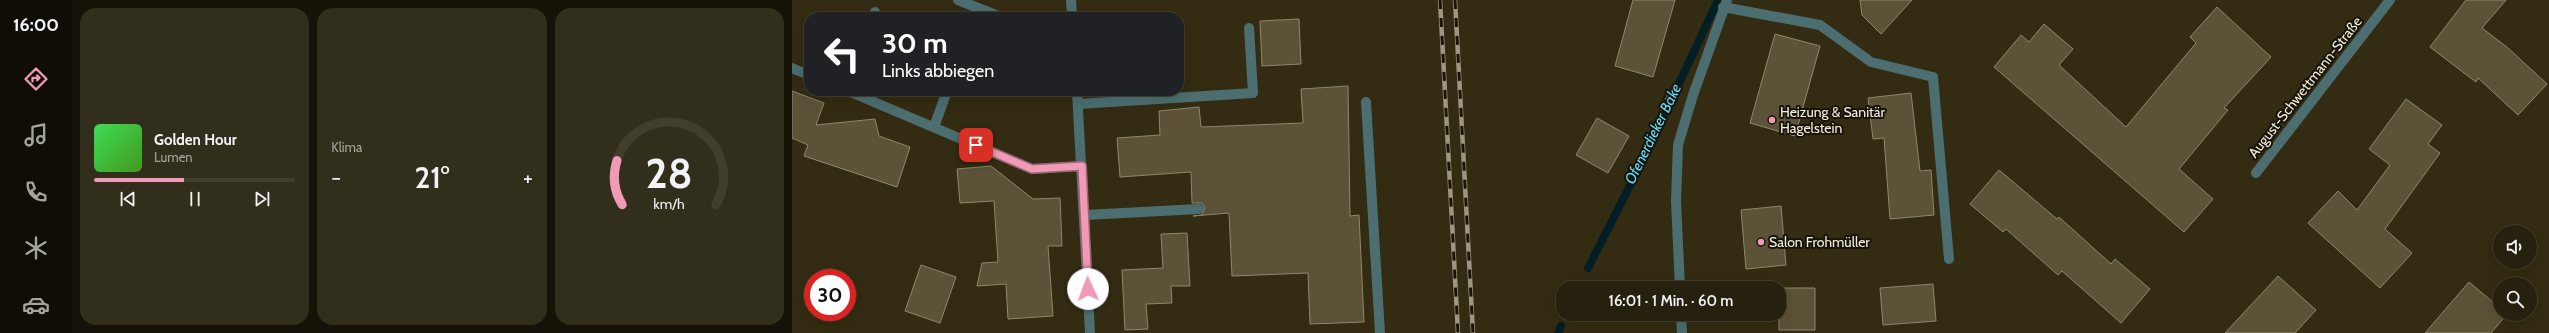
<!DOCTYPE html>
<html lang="de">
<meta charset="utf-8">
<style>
body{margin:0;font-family:Cabin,sans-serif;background:#322e1c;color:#f1f3f6;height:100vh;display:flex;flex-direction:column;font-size:15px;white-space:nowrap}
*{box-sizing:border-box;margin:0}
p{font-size:13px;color:#a4a39e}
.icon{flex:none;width:22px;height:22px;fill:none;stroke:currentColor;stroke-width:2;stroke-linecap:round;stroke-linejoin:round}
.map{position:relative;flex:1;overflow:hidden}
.drawer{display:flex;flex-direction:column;gap:8px;padding:8px;background:#151208;width:720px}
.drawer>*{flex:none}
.top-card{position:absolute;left:12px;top:12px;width:380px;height:84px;border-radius:16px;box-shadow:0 4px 16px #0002,0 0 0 1px #423e2e;background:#202124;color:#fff;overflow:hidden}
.buttons{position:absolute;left:1701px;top:225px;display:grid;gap:8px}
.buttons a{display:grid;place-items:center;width:44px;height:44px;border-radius:50%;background:#26210e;box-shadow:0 4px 16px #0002,0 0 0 1px #423e2e;font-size:20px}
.speed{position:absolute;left:12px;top:269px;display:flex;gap:8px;font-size:20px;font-weight:700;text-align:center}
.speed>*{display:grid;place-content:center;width:52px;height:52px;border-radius:50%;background:#26210e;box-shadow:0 4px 16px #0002,0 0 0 1px #423e2e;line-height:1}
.speed .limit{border:6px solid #d22;background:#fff;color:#111}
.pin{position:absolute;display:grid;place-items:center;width:34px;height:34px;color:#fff;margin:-17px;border-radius:8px;box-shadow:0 2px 6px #0006}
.me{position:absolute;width:44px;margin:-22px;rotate:358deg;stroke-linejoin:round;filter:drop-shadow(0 0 3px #0008)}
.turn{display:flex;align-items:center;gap:14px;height:84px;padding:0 12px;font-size:18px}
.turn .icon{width:52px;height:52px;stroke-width:2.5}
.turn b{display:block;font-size:28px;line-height:34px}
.big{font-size:30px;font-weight:600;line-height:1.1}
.drawer .tile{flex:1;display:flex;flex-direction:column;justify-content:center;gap:6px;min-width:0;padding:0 14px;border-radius:16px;background:#322e1c}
.drawer .dial{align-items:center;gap:0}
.dial svg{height:104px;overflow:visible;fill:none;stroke:#423e2e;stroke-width:7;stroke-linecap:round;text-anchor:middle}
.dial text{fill:#f1f3f6;stroke:none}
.song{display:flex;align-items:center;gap:12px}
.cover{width:48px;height:48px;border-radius:6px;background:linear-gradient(135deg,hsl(130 70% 55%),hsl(100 70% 35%))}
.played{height:4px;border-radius:2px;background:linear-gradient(90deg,#f09ab6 45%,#423e2e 45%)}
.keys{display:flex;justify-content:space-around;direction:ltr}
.heat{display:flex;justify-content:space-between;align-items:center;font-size:22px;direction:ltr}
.drawer .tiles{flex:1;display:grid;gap:8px;grid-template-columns:repeat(3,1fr)}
.trip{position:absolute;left:764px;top:281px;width:230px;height:40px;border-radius:16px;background:#26210e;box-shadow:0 4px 16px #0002,0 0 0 1px #423e2e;font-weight:600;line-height:40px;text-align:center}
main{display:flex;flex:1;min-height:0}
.tab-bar{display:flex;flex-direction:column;width:72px;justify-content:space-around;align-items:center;background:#0f0d06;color:#a4a39e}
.tab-bar .icon{width:28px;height:28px}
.tab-bar .current{color:#f09ab6}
.tab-bar b{font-size:18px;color:#f1f3f6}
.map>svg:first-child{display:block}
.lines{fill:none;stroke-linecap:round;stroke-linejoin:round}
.stream{stroke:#041e25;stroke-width:8}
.building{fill:#5b5238;stroke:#90886c}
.lane{stroke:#4c6e71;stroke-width:10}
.street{stroke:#4c6e71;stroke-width:10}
.rail-casing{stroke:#9c9682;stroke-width:4.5}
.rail{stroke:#181409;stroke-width:3;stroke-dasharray:9;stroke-linecap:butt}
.route-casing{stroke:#9c6476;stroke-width:10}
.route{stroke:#f09ab6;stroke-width:7}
.poi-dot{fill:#f09ab6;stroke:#181409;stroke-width:1.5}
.labels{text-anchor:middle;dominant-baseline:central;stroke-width:4;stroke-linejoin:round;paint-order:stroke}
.street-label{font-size:14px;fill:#f4f0e1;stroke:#181409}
.poi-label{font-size:14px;fill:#f4f0e1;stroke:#181409;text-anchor:start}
.water-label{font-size:15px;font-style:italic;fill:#65dbff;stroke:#181409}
</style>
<main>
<nav class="tab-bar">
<b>16:00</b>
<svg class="icon current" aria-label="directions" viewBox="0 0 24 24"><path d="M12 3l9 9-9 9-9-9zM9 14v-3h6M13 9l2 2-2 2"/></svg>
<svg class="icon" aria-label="music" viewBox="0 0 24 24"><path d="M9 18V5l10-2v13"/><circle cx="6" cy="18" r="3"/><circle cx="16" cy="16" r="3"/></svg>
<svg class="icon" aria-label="phone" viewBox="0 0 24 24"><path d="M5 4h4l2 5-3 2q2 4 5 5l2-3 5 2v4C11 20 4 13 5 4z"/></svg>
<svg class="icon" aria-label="climate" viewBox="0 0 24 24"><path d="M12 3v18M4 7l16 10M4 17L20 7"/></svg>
<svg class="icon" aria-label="car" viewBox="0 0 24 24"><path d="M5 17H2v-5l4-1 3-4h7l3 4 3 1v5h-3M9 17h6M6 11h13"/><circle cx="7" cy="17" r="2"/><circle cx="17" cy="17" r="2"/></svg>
</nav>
<section class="drawer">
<div class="tiles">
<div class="tile">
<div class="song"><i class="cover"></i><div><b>Golden Hour</b><p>Lumen</p></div></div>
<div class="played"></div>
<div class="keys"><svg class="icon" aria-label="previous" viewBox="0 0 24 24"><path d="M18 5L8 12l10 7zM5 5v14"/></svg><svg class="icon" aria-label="pause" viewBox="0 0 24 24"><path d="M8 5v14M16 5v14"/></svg><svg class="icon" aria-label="next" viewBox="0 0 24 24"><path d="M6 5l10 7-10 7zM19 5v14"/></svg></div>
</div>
<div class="tile"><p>Klima</p>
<div class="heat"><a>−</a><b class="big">21°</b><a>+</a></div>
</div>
<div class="tile dial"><svg viewBox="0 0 100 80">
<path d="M14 69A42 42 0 1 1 86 69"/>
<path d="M14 69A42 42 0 0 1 10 35" stroke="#f09ab6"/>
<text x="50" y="56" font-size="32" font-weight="700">28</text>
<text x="50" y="72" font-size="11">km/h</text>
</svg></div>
</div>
</section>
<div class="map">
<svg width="1757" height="333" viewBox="0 0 1757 333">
<rect width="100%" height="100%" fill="#332c12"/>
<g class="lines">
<!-- stream -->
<path class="stream" d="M796,268L854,154L926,0
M766,333L769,326"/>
</g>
<!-- building -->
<path class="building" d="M841,0H883L861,77L823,66Z
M1068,0H1120L1089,34L1070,15Z
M1674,0H1714L1690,28L1716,48L1755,84L1726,115L1686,78L1684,82L1638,47Z
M1425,7L1479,57L1432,108L1436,110L1387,169L1421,199L1392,232L1202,67L1229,35L1237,42L1252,24L1281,49L1267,65L1334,127L1404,43L1398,37Z
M507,19L509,64L470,66L468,21Z
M983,34L1028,46L1003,136L958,123Z
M556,86L558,216L567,215L572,322L518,324L516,273L440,276L437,213L401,216L410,215L413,208L410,203H400L399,172L328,177L325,138L368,135L367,111L407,107L409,127L511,123L509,89Z
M0,91L32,103L24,125L83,119L87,136L118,147L105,187L12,156L16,145L0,138Z
M1119,93L1128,171L1139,170L1142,215L1098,219L1092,138L1081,139L1076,98Z
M1614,99L1650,125L1636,144L1648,153L1593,229L1620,253L1588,288L1516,223L1546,191L1565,210L1598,165L1577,149Z
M805,118L837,136L816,173L784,155Z
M199,166L241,199L268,198L270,246H256L261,316L216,319L214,284L185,286L190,263L206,262L202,201L168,203L165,169Z
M1207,170L1265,219L1267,217L1319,264L1323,259L1358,289L1329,323L1270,271L1266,275L1214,229L1211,232L1178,204Z
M989,206L994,265L954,269L949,210Z
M395,233L398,286H379L380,303L354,304L356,329L333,330L330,270L371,268L369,234Z
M129,265L164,277L148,323L113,311Z
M1486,276L1524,310L1503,333H1433Z
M1677,282L1708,308V314H1715L1699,333H1633Z
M1141,284L1144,321L1091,325L1088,288Z
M987,288H1023V330H987Z"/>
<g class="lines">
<!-- lane -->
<path class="lane" d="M166,0L209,17
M931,7L1028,25L1079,62L1141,77L1157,259
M81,17L83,12
M0,68L17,75
M56,91L240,169L290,166
M574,102L588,333
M286,104L461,93L457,28
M142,127L155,91
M293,215L407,209"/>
<!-- street -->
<path class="street" d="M279,0L280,17
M285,91L298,333
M1464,173L1598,0
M888,288L884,201L886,145L901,95L935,0
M889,314L890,333"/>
<!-- rail casing -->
<g class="rail-casing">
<path id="rail" d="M648,0L666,333
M663,0L681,333"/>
</g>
<!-- rail -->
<use href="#rail" class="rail"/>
</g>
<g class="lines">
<!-- route casing -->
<g class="route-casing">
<path id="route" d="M184,145L240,169L290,166L296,289"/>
</g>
<!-- route -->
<use href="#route" class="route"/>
</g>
<!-- markers -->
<g class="poi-dot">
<circle cx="980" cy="120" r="4"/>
<circle cx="969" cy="242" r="4"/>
</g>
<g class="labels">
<!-- street labels -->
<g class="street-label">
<text transform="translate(1513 87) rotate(-52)">August-Schwettmann-Straße</text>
</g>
<!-- poi labels -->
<g class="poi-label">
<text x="988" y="112">Heizung &amp; Sanitär<tspan x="988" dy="16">Hagelstein</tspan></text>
<text x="977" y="242">Salon Frohmüller</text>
</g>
<!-- water labels -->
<g class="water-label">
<text transform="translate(861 134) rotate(-64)">Ofenerdieker Bäke</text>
</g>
</g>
</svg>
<div class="buttons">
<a><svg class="icon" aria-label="sound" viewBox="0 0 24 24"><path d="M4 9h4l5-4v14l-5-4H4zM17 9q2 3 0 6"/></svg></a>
<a><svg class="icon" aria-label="search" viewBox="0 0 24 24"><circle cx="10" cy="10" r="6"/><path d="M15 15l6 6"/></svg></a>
</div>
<div class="speed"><div class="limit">30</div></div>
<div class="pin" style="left:184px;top:145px;background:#d93025"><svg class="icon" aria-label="arrive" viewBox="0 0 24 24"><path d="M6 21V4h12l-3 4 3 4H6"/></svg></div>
<svg class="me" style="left:296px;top:289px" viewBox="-20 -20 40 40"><circle r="19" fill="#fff"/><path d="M0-13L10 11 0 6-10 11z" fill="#f09ab6"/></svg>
<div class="trip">16:01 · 1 Min. · 60 m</div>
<div class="top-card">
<div class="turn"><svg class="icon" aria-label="left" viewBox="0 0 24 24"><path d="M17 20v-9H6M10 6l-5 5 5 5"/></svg><div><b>30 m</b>Links abbiegen</div></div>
</div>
</div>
</main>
